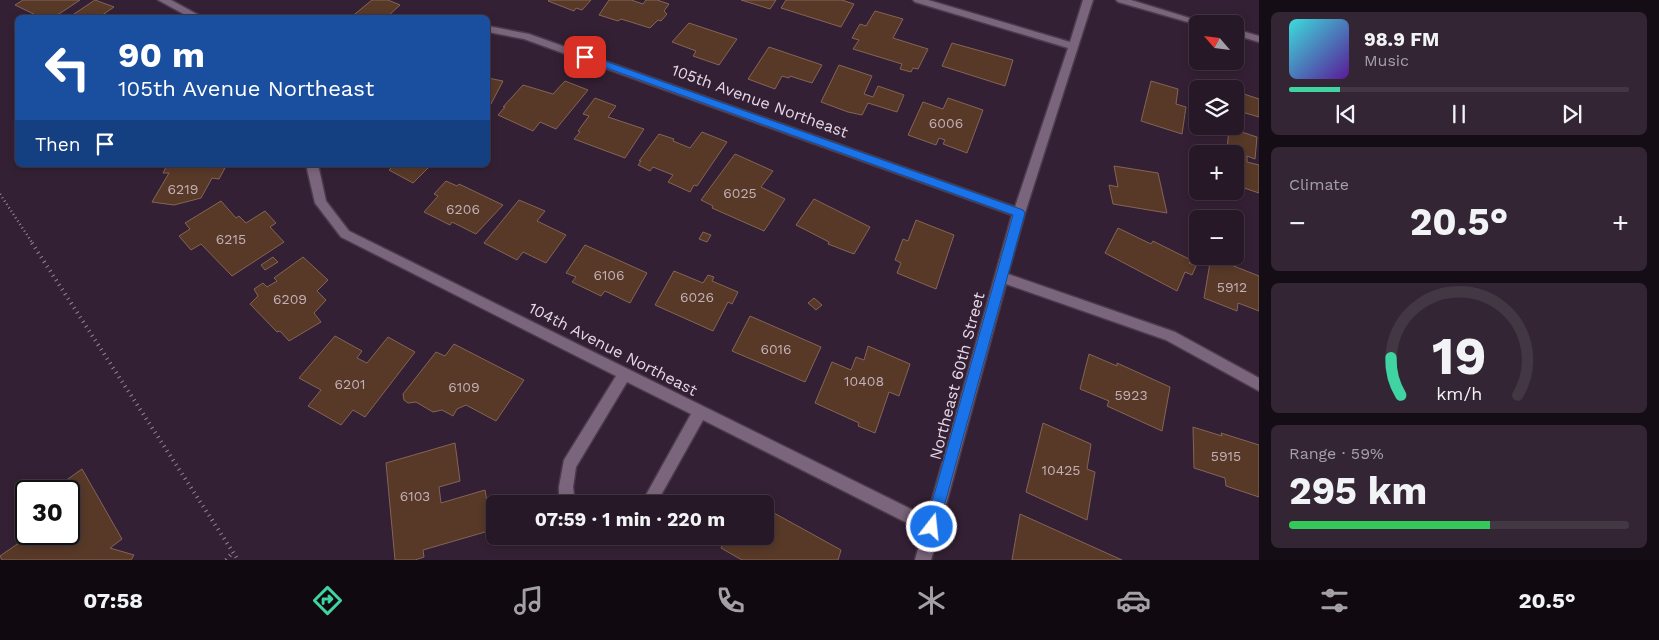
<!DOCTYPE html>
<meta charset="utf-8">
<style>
body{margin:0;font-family:"Work Sans",sans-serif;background:#332533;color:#f1f3f6;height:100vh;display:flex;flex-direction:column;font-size:19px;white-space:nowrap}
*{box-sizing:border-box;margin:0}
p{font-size:16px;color:#a4a0a7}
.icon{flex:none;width:28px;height:28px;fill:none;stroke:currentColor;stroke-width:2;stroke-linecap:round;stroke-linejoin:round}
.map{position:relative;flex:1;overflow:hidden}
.details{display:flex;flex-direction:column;gap:12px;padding:12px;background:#150d15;width:400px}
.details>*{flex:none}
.hud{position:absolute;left:15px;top:15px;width:475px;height:152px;border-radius:8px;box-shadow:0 2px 8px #0003,0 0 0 1px #433744;background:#1a4fa0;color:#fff;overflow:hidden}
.needle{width:32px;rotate:298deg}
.buttons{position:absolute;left:1189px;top:15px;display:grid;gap:10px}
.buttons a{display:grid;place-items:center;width:55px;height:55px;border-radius:8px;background:#271827;box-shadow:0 2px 8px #0003,0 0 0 1px #433744;font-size:25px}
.speed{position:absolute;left:15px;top:480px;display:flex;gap:10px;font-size:25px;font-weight:700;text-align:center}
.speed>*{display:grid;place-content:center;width:65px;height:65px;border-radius:50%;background:#271827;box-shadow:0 2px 8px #0003,0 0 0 1px #433744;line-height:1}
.speed .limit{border:2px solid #111;border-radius:8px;background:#fff;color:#111}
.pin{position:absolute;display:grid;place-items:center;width:42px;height:42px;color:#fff;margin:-21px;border-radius:10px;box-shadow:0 2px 8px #0006}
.me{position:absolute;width:55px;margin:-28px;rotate:16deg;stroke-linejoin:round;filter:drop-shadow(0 0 4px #0008)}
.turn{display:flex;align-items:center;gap:18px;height:105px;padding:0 20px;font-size:22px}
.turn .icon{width:65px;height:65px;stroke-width:2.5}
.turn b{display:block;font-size:35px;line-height:42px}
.then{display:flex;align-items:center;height:48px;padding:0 20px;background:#0003;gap:10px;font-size:19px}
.big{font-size:38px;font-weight:700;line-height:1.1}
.details .tile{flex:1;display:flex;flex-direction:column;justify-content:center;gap:8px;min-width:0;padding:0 18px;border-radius:8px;background:#332533}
.details .dial{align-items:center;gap:0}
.dial svg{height:130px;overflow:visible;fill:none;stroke:#433744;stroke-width:7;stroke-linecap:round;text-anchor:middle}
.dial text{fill:#f1f3f6;stroke:none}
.song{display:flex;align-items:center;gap:15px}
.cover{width:60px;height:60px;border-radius:8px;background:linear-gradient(135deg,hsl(180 70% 55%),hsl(270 70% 35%))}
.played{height:5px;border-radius:2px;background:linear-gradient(90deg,#3fd4a2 15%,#433744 15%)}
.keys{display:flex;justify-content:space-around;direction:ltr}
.heat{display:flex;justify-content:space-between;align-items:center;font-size:28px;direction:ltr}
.charge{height:8px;border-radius:4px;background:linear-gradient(90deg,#34c759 59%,#433744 0)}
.trip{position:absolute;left:486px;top:495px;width:288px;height:50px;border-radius:8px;background:#271827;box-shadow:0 2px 8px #0003,0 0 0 1px #433744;font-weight:700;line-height:50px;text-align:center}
.tab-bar{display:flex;height:80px;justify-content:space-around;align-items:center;background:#100a10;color:#a4a0a7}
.tab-bar .icon{width:35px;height:35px}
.tab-bar .selected{color:#3fd4a2}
.tab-bar b{font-size:22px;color:#f1f3f6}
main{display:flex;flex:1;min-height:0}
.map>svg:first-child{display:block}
.building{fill:#583928;stroke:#836556}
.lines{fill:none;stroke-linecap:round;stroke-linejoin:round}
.minor-casing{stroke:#4b3b4c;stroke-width:3}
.path-far1{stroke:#958595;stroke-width:2.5;stroke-dasharray:1 3;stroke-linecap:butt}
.path{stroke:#958595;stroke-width:4;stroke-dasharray:1 4.5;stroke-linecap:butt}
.minor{fill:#7b657c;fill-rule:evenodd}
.route{fill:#1a73e8;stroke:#114b97}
.labels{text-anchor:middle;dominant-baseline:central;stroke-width:5;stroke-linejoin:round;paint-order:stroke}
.number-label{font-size:14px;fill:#c2b0b6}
.street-label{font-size:16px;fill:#e5d8e5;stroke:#342034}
</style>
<main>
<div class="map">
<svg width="1259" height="560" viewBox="0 0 1259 560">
<rect width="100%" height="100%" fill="#342034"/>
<!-- building -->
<path class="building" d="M23,0H80L53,18H42L15,5Z
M95,0L114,7L98,18H68Z
M372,0H388L400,5L386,18H350Z
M549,0H591L582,10L576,8L574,11L548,1Z
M609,0H631L643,4L646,0H657L669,4L664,11L667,14L661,21L658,20L650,28L621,19L618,21L599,15Z
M741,0H776L770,9Z
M786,0H842L854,4L841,27L781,8Z
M875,11L903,19L893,38L928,49L918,69L913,68L911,72L900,69L902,64L853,49L859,40L852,38L860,24L866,26Z
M689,23L737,39L719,65L693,56L696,51L672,42Z
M952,43L1013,60L1005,86L942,66Z
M769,47L822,65L812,83L790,76L789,78L782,76L775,89L748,79Z
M839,65L872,76L864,94L873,97L878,86L904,95L897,112L868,103L862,115L848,112L821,102Z
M488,78L503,81L491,104L488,103Z
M565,81L588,90L556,129L540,122L533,131L498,115L505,107H503L523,85L553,94Z
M1151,81L1178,89L1176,104L1186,107L1182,134L1141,121Z
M1235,91L1259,99V117L1235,110Z
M595,98L616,106L608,117L644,129L625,158L574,139L580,132L578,131L589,116L583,114Z
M948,98L983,110L967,153L943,144L945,140L939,138L936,145L908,135L923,102L943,109Z
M1229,128L1257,137L1255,159L1247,156V162L1259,165V193L1235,185L1237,153L1227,150Z
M702,132L727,142L697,186L694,185L690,192L668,182L673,175L653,167L650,171L638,165L641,161H639L659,134L674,139L673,141L690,148Z
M735,154L773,171L761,187L785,199L764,231L712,208L713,206L701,200Z
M167,165H219L218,167L225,168L219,179L212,178L201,198L174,205L152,202L169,173H163Z
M394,165H431L413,183L389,170Z
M1114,166L1158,173L1167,213L1113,204L1109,185L1118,187Z
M446,181L457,186L459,184L503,205L476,234L452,222L450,225L424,212L438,196L434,194Z
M814,199L870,227L854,254L828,244L829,242L796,225Z
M519,200L545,211L537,221L566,235L546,263L523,252L517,260L484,243Z
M221,201L236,218L239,216L246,223L265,211L276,223L270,227L284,242L232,276L201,244L191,250L179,236L190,229L185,223Z
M916,220L954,235L936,289L897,273L901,263L895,260L903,239L908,241Z
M1118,228L1151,244L1153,241L1191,260L1189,263L1196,266L1192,275L1185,272L1177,291L1105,253Z
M703,232L711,235L707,242L699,239Z
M585,245L647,273L630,303L605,291L601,296L572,282L576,277L566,273Z
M273,257L278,262L265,270L261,265Z
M303,257L328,280L317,291L326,300L314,313L321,322L289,341L280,331L277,332L250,304L258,296L254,289L263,283L267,287L277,281L274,278Z
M1211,257L1259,276V311L1238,303L1237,311L1204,298Z
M674,271L703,283L708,275L714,277L712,281L738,292L732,304L728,302L713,331L655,305Z
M814,298L822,305L816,310L808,303Z
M750,316L821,347L805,382L732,351Z
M335,336L362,351L357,358L367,363L388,337L415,352L365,417L353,410L341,425L308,406L321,390L299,378Z
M454,344L524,380L496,421L466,405L457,409L453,416L442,410L433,412L416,402L408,403L404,400L403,394L436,352L445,356Z
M868,346L910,364L899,396L889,392L875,433L858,426L859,423L815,403L832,362L851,370L856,357L864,360Z
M1089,354L1117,366V363L1170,387L1162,431L1107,406L1109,401L1080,389Z
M1043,423L1091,444L1087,469L1095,472L1087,520L1026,492Z
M1193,427L1222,436L1221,433L1259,445V497L1226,486L1225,478L1194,468Z
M455,443L460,481L439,487L441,503L485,490L492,530L423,550L424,557L415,560H395L386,463Z
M82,469L122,539L110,548L134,555L131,560H2L0,556L26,538L15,516L26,508V534H69V491H51Z
M765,508L841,550L838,560H742L721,548L727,536H765Z
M1020,514L1122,560H1012Z"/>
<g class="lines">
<!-- minor casing -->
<g class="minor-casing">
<path id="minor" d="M158,0H171L204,18H191Z
M913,0H928L1070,42L1083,0H1093L1025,213L1008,274L1175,332L1259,378V391L1166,340L1006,284L931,560H915L923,531L703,420L656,504H641L691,414L627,382L576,467L573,487L575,504H559V487L564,460L616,376L341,237L315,203L307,169L312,165L317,166L319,169L326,201L349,231L927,517L1012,215L524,39L488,32V26L529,34L1015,207L1068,48L915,2Z
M1116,0H1131L1209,24H1198V25L1118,2Z
M1235,29L1259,36V42L1235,35Z"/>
</g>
<!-- path-far1 -->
<path class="path-far1" d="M0,194L33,244"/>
<!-- path -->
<path class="path" d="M32,243L238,560
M226,560L233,552"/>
<!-- minor -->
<use href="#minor" class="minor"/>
</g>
<!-- route -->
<path class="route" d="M585,54L1023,210L1025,213L937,532L932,534L927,532L925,527L1013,215L582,59V55Z"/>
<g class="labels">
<!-- number labels -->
<g class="number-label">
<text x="946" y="123">6006</text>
<text x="183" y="189">6219</text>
<text x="740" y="193">6025</text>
<text x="463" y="209">6206</text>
<text x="231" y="239">6215</text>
<text x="609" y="275">6106</text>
<text x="1232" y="287">5912</text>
<text x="697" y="297">6026</text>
<text x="290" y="299">6209</text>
<text x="776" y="349">6016</text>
<text x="864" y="381">10408</text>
<text x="350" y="384">6201</text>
<text x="464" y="387">6109</text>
<text x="1131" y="395">5923</text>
<text x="1226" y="456">5915</text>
<text x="1061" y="470">10425</text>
<text x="415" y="496">6103</text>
</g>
<!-- street labels -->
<g class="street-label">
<text transform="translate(760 101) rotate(20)">105th Avenue Northeast</text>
<text transform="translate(613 349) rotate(27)">104th Avenue Northeast</text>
<text transform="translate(957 376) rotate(-75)">Northeast 60th Street</text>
</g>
</g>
</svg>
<div class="buttons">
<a><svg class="needle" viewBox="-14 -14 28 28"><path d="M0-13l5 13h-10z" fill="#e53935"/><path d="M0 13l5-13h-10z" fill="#a4a0a7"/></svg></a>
<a><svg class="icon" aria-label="layers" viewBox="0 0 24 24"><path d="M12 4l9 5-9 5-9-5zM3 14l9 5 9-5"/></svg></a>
<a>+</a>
<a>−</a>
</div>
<div class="speed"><div class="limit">30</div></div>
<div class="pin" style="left:585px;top:57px;background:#d93025"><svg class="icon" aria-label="arrive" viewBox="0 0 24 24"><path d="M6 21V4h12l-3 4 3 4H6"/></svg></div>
<svg class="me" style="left:932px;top:527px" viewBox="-20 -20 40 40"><circle r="17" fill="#1a73e8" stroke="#fff" stroke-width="3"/><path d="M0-11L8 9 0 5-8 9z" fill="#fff"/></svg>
<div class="trip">07:59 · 1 min · 220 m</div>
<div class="hud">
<div class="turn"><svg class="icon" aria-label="left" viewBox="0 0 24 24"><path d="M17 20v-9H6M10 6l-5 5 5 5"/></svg><div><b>90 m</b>105th Avenue Northeast</div></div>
<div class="then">Then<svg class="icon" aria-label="arrive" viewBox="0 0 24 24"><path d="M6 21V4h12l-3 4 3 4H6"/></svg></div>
</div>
</div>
<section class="details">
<div class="tile">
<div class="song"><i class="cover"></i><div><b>98.9 FM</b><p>Music</p></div></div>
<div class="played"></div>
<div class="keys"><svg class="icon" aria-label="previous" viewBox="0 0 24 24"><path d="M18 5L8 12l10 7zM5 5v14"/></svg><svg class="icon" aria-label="pause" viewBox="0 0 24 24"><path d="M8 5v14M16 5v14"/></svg><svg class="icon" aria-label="next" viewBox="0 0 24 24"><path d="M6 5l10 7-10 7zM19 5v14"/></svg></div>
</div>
<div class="tile"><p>Climate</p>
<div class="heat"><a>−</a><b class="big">20.5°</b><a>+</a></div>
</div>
<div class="tile dial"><svg viewBox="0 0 100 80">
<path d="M14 69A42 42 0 1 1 86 69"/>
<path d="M14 69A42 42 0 0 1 8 46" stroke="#3fd4a2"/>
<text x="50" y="56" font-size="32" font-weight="700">19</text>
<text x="50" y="72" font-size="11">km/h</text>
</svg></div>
<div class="tile"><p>Range · 59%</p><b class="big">295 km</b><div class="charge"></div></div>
</section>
</main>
<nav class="tab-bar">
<b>07:58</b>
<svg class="icon selected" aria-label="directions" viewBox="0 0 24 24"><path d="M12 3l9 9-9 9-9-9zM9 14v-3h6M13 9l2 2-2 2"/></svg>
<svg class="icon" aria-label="music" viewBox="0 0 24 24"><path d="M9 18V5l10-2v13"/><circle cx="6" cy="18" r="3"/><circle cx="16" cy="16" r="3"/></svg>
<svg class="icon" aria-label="phone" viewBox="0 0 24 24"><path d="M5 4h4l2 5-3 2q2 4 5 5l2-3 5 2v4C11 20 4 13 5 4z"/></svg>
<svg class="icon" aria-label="climate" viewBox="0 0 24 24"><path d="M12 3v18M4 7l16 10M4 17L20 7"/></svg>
<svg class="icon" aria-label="car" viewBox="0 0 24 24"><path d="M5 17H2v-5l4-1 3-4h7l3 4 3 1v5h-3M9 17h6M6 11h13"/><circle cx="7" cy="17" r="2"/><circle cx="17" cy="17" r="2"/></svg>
<svg class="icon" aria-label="filters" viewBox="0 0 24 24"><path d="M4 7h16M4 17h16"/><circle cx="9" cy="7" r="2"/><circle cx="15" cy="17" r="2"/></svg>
<b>20.5°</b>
</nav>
